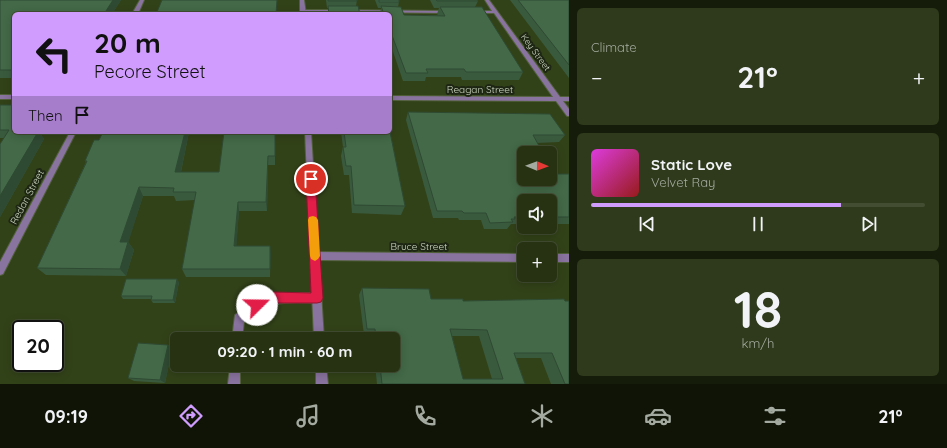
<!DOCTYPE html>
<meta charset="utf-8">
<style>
body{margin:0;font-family:Quicksand,sans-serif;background:#2e3a1b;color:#f1f3f6;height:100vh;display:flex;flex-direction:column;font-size:15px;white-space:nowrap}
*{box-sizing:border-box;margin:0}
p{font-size:13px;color:#a4aa9f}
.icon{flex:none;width:22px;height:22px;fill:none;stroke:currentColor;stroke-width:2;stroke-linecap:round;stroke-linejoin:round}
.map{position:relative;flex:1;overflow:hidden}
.sheet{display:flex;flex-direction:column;gap:8px;padding:8px;background:#151c0a;width:378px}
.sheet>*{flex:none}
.hud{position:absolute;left:12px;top:12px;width:380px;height:122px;border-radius:6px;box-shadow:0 2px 10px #0003,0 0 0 1px #424d32;background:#d09dfe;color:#111;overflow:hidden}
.needle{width:26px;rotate:91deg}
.buttons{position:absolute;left:517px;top:146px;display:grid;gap:8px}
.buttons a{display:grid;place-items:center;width:40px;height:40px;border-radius:6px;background:#263212;box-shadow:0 2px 10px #0003,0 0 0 1px #424d32;font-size:20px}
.speed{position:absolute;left:12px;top:320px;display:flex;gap:8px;font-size:20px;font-weight:700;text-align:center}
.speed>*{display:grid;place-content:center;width:52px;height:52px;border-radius:50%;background:#263212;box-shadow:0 2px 10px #0003,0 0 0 1px #424d32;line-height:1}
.speed .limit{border:2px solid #111;border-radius:6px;background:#fff;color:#111}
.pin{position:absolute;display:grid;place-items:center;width:34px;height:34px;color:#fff;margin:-17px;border:2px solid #fff;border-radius:50%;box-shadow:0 1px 4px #0007}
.me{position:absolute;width:44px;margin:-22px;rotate:68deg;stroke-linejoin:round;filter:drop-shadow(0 0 3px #0008)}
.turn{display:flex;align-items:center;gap:14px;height:84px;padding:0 16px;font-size:18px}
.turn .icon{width:52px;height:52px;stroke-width:2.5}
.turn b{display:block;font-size:28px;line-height:34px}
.then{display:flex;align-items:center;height:38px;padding:0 16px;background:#0003;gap:8px;font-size:15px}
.big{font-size:30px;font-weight:800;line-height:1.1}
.sheet .widget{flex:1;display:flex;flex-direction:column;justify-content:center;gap:6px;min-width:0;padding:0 14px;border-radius:6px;background:#2e3a1b}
.sheet .dial{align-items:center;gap:0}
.dial b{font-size:52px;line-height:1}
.song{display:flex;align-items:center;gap:12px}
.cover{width:48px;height:48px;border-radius:6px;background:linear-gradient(135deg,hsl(300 70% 55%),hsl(0 70% 35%))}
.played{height:4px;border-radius:2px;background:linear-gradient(90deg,#d09dfe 75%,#424d32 75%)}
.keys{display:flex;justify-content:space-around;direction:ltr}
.heat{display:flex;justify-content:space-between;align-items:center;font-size:22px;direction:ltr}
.trip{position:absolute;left:170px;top:332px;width:230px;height:40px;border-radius:6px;background:#263212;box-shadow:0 2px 10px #0003,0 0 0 1px #424d32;font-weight:800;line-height:40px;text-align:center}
.menu{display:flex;height:64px;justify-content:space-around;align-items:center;background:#0f1407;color:#a4aa9f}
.menu .icon{width:28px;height:28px}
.menu .active{color:#d09dfe}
.menu b{font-size:18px;color:#f1f3f6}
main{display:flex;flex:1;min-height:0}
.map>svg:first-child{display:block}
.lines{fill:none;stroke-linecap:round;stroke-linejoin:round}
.service-casing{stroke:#51603a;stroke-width:2}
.minor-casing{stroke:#51603a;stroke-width:2}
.tertiary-casing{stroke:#51603a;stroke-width:2}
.service{fill:#89739f;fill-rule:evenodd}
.minor{fill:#89739f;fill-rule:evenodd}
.tertiary{fill:#89739f;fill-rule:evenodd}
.wall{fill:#3a5a3e;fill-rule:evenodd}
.shaded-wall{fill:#2f4a32}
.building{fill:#436948;stroke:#2f4a32;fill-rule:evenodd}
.route{fill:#e11d48;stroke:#92132f}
.slow{fill:#f59e0b}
.labels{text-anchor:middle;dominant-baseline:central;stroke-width:4;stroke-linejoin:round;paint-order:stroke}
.far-street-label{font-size:9px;fill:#cdd8c0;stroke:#1e2614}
.street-label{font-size:10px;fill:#cdd8c0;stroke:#1e2614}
</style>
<main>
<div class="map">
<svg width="569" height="384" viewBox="0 0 569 384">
<rect width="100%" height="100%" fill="#324218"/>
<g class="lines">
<!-- service casing -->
<g class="service-casing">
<path id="service" d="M284,293H317L320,295L322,298L320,301L317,303C284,302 271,299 244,322L242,339H232L235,315C250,303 265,295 284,293Z
M230,365H240V384H228Z"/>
</g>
<!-- minor casing -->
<g class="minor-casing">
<path id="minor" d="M140,0H144L138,14H132Z
M485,0H489L560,97H569V101H563L569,109V116H567L556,101L390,100V96L553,97L494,13H473V12L475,11H492Z
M301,10H338L340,11L338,12H301Z
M347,10L448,11L450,12L448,13L349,12H347Z
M0,95H14V99H0Z
M70,132H76L3,274L0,275V262Z
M315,252L524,254V262L315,260L312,259L310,256L312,253Z
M550,254H569V262H550Z"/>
</g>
<!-- tertiary casing -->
<g class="tertiary-casing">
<path id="tertiary" d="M300,0H304L306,14H300Z
M305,132H311L324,339H314Z
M316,365H326L328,384H316Z"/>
</g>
<!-- service -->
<use href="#service" class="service"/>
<!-- minor -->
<use href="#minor" class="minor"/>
<!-- tertiary -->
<use href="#tertiary" class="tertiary"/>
</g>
<!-- wall -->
<path class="wall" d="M0,0H121L112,14H14V78H0Z
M326,0H357L356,6L360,14H328V8H327Z
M375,0H399V2L398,7L404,15H438L437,14L439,8H434L430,0H477L478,1L475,7L523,72L519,80H462L461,77H426L425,81H403L390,43V14H380L381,8H378Z
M510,0H569V78Z
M0,105L40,133L44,139L0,217V144L4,138H0Z
M408,112L565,135L559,142L537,143L555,174H569V224H550V201H524V224H511L507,229H484L481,220H459L458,218H433L406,120Z
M103,132H189L181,172H219L267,134H275V165H268L267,211H239L236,246H270V277H186L182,269L195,200L176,201L174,196H143L128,242L134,250L126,276L46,275L37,268L86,162L85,161L99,140Z
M341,132H390L405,206L401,215L352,213L349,175H344L341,156L343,147Z
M179,282L175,303H153L151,300V299H123L121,296Z
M362,288L431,299L463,301L564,299L569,384H551L541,358H516L525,384H377L375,365H393V339H372L371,335H364L359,295ZM452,336H479L492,379H463Z
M168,345L172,350L165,383L134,381L128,378Z"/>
<!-- shaded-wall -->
<path class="shaded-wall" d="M113,0H121L112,14H104Z
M31,132H40V133L44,139L0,217V196Z
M185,132H189L179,181L175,172Z
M268,156V165L267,211L266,202Z
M139,187L143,196L126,250L120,242Z
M238,202L239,211L236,254L234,246Z
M128,242L134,250L126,276L120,269Z
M270,246L271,254L270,277Z
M177,279L179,282L175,303L173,300Z
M168,345L172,350L165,383L160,380Z"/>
<!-- building -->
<path class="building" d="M0,0H113L104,14H14V70H0Z
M162,0H277L276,14H154L155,12H157Z
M328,0H357V1H328Z
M379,0H399V2H379Z
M436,0H477L478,1H437Z
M518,0H569V65Z
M328,6H358L360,14H329Z
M381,6L401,7L404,15L445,16L440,7H482L523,72H466L464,69H426L428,73H406L390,30V14H384Z
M0,105H14V132H38L0,196V144L9,130H0Z
M408,112L550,114L565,135H533L543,153H524V179H550V165L555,174H569V217H550V201H524V217H514L515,219H511L513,222L490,223L486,213H464L462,211H437Z
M103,132H185L175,172H219L224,132H266V134H275V156H268L266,202H238L234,246H270V269H182L196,192H173L174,188L139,187L120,242H128L120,269L37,268L87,161H85L94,140H99Z
M344,132H390L405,206L354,205L351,166H346L343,147H346Z
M126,279H177L173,300H151L152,296H121Z
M362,288L429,289L431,299H463V301L564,299L565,301H569V384H565L552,353H514L525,384H382L380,365H393V339H376L375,329H367ZM450,329L487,330L503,379H463Z
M138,343L168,345L160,380L128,378Z"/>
<!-- route -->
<path class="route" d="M311,175L315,179L323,298L321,302L317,303H274L257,310L253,309L251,305L253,301L274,292L311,293L306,179Z"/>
<!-- slow -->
<path class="slow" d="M313,216L316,217L318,220L320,256L318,259L315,261L311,259L310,256L308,220L309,217Z"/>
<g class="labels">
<!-- far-street labels -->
<g class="far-street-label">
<text transform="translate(536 52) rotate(54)">Key Street</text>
</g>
<!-- street labels -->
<g class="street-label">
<text x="480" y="89">Reagan Street</text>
<text transform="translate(27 197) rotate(-62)">Redan Street</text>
<text x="419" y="246">Bruce Street</text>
</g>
</g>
</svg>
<div class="buttons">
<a><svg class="needle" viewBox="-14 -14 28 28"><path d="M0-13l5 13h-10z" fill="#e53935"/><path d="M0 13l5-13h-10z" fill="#a4aa9f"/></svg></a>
<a><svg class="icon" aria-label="sound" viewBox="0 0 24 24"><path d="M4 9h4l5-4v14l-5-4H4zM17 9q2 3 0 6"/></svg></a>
<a>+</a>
</div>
<div class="speed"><div class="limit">20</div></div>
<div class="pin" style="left:311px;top:179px;background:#d93025"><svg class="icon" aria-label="arrive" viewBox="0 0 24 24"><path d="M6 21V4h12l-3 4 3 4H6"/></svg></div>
<svg class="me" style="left:257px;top:305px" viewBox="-20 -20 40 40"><circle r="19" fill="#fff"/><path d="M0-13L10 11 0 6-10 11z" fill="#e11d48"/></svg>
<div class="trip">09:20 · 1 min · 60 m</div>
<div class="hud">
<div class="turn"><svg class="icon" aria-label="left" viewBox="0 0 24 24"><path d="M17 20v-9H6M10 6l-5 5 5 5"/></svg><div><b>20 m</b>Pecore Street</div></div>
<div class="then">Then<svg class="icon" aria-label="arrive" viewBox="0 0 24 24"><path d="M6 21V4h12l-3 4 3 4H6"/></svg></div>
</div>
</div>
<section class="sheet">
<div class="widget"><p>Climate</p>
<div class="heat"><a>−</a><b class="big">21°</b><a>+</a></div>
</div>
<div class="widget">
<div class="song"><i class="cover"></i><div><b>Static Love</b><p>Velvet Ray</p></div></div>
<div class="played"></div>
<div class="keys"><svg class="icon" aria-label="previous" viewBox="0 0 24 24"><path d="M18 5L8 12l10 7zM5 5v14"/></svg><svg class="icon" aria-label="pause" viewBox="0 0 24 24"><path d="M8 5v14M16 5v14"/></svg><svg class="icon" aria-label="next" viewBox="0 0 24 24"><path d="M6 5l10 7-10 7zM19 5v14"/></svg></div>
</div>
<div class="widget dial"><b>18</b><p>km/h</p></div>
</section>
</main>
<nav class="menu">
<b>09:19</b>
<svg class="icon active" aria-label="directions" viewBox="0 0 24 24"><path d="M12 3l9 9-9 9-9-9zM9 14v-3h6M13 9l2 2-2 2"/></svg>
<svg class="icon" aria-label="music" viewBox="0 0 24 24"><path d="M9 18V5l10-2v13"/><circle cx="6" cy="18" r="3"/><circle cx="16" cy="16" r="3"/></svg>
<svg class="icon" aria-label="phone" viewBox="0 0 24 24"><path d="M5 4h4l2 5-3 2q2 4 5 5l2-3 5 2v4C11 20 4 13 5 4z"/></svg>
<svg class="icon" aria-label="climate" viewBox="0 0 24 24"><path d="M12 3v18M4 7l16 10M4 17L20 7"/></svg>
<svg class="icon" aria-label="car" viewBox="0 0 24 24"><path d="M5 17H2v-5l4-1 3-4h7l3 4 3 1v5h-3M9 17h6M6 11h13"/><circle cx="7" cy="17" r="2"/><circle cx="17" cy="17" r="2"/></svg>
<svg class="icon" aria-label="filters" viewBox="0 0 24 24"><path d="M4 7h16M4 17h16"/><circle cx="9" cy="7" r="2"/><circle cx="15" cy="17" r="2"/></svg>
<b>21°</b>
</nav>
